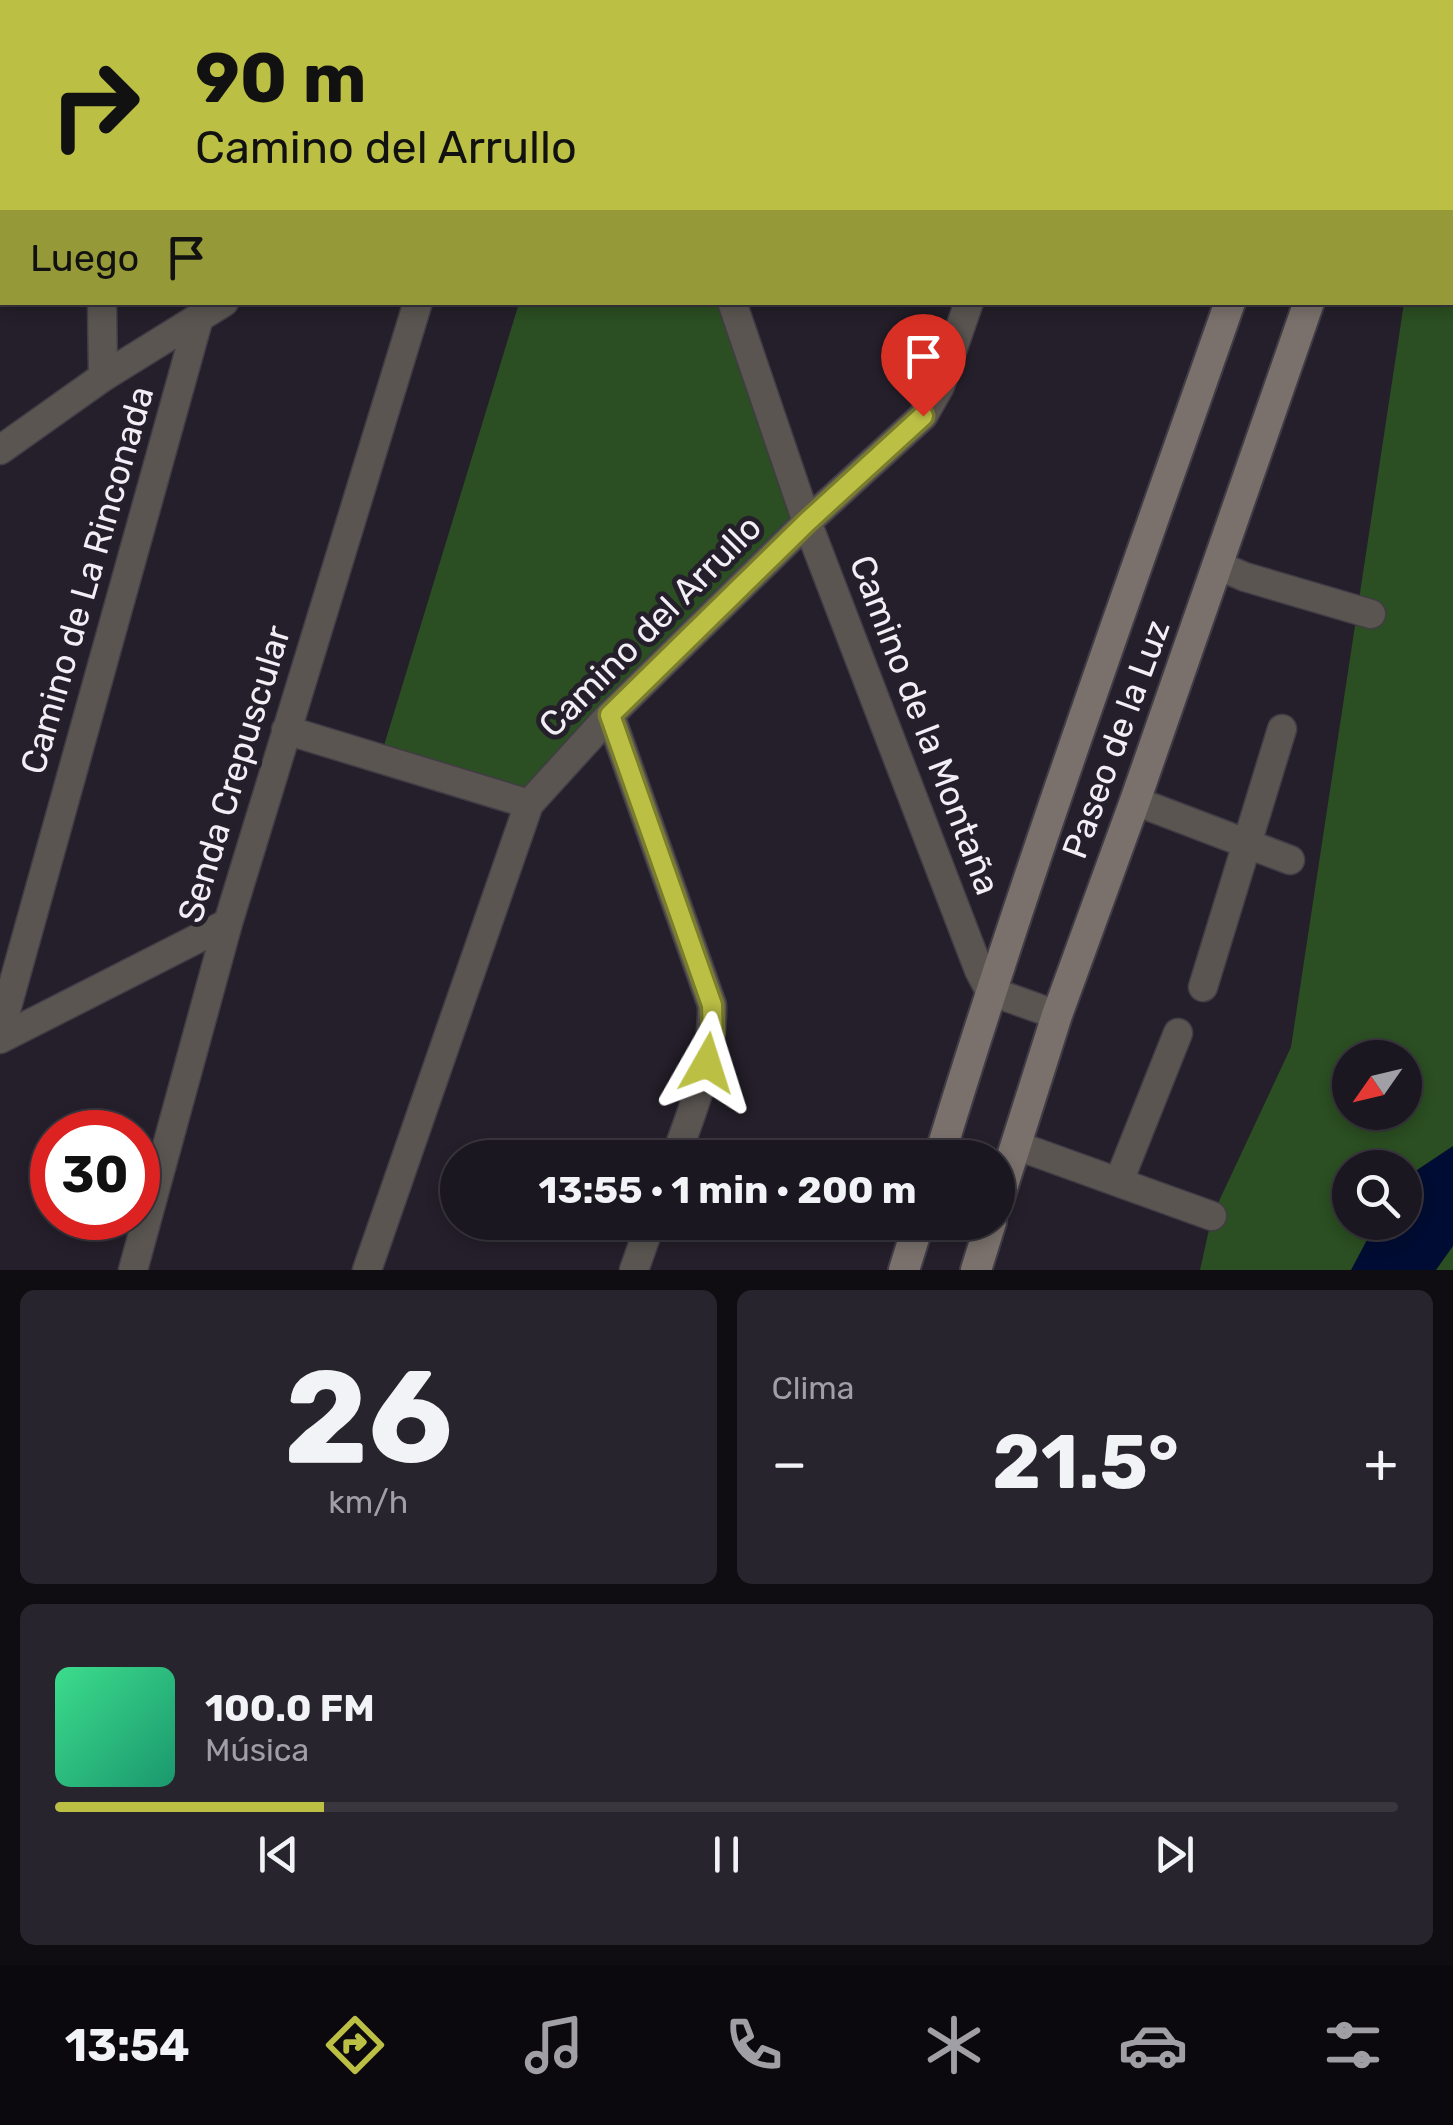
<!DOCTYPE html>
<html lang="es">
<meta charset="utf-8">
<style>
body{margin:0;font-family:Rubik,sans-serif;background:#28242d;color:#f1f3f6;height:100vh;display:flex;flex-direction:column;font-size:38px;white-space:nowrap}
*{box-sizing:border-box;margin:0}
p{font-size:32px;color:#a09fa5}
.icon{flex:none;width:55px;height:55px;fill:none;stroke:currentColor;stroke-width:2;stroke-linecap:round;stroke-linejoin:round}
.map{position:relative;height:1270px;overflow:hidden}
.drawer{display:flex;flex-direction:column;gap:20px;padding:20px;background:#0f0d12;flex:1}
.drawer>*{flex:none}
.top-card{position:absolute;left:0px;top:0px;width:1455px;height:305px;box-shadow:0 5px 15px #0003,0 0 0 2px #39363e;background:#bbc045;color:#111;overflow:hidden}
.needle{width:65px;rotate:236deg}
.tools{position:absolute;left:1332px;top:1040px;display:grid;gap:20px}
.tools a{display:grid;place-items:center;width:90px;height:90px;border-radius:50%;background:#1b1720;box-shadow:0 5px 15px #0003,0 0 0 2px #39363e;font-size:50px}
.speed{position:absolute;left:30px;top:1110px;display:flex;gap:20px;font-size:50px;font-weight:700;text-align:center}
.speed>*{display:grid;place-content:center;width:130px;height:130px;border-radius:50%;background:#1b1720;box-shadow:0 5px 15px #0003,0 0 0 2px #39363e;line-height:1}
.speed .limit{border:15px solid #d22;background:#fff;color:#111}
.pin{position:absolute;display:grid;place-items:center;width:85px;height:85px;color:#fff;margin:-102px -42px;border-radius:50% 50% 50% 0;rotate:-45deg;box-shadow:0 0 10px #0007}
.pin .icon{rotate:45deg}
.me{position:absolute;width:110px;margin:-55px;rotate:6deg;stroke-linejoin:round;filter:drop-shadow(0 0 8px #0008)}
.turn{display:flex;align-items:center;gap:35px;height:210px;padding:0 30px;font-size:45px}
.turn .icon{width:130px;height:130px;stroke-width:2.5}
.turn b{display:block;font-size:70px;line-height:85px}
.then{display:flex;align-items:center;height:95px;padding:0 30px;background:#0003;gap:20px;font-size:38px}
.big{font-size:75px;font-weight:700;line-height:1.1}
.drawer .widget{flex:1;display:flex;flex-direction:column;justify-content:center;gap:15px;min-width:0;padding:0 35px;border-radius:15px;background:#28242d}
.drawer .dial{align-items:center;gap:0}
.dial b{font-size:130px;line-height:1}
.song{display:flex;align-items:center;gap:30px}
.cover{width:120px;height:120px;border-radius:15px;background:linear-gradient(135deg,hsl(150 70% 55%),hsl(160 70% 35%))}
.played{height:10px;border-radius:5px;background:linear-gradient(90deg,#bbc045 20%,#39363e 20%)}
.keys{display:flex;justify-content:space-around;direction:ltr}
.heat{display:flex;justify-content:space-between;align-items:center;font-size:55px;direction:ltr}
.drawer .tiles{flex:1;display:grid;gap:20px;grid-template-columns:1fr 1fr}
.widget:last-child{grid-column:span 2}
.trip{position:absolute;left:440px;top:1140px;width:575px;height:100px;border-radius:50px;background:#1b1720;box-shadow:0 5px 15px #0003,0 0 0 2px #39363e;font-weight:700;line-height:100px;text-align:center}
.dock{display:flex;height:160px;justify-content:space-around;align-items:center;background:#0b090d;color:#a09fa5}
.dock .icon{width:70px;height:70px}
.dock .selected{color:#bbc045}
.dock b{font-size:45px;color:#f1f3f6}
.map>svg:first-child{display:block}
.green{fill:#2b4e22;fill-rule:evenodd}
.water{fill:#000c33}
.lines{fill:none;stroke-linecap:round;stroke-linejoin:round}
.street-casing{stroke:#413c46;stroke-width:31}
.secondary-casing{stroke:#413c46;stroke-width:34}
.street{stroke:#5a5551;stroke-width:28}
.secondary{stroke:#7a716c;stroke-width:30}
.route-casing{stroke:#7a7d2d;stroke-width:25}
.route{stroke:#bbc045;stroke-width:18}
.labels{text-anchor:middle;dominant-baseline:central;stroke-width:10;stroke-linejoin:round;paint-order:stroke}
.street-label{font-size:35px;fill:#f1eef5;stroke:#241f2a}
</style>
<div class="map">
<svg width="1453" height="1270" viewBox="0 0 1453 1270">
<rect width="100%" height="100%" fill="#241f2a"/>
<!-- green -->
<path class="green" d="M1453,159V1270H1200L1212,1216L1291,1047L1404,303L1452,302ZM1350,1058H1405V1112H1350ZM1350,1168H1405V1222H1350Z
M519,303H732L807,522L529,804L382,752Z"/>
<!-- water -->
<path class="water" d="M1453,1146V1246L1436,1270H1351L1376,1223L1405,1222V1178Z"/>
<g class="lines">
<!-- street casing -->
<g class="street-casing">
<path id="street" d="M97,0V2
M288,0V2
M486,0V2
M671,0L680,2
M792,0V2
M936,2L937,0
M1139,2L1140,0
M102,302L103,377
M732,302L807,522L979,970L990,991L1057,1015
M0,450L103,377L224,302
M1217,565L1245,577L1371,614
M610,715L712,1005C713,1059 694,1108 675,1158
M286,730L529,804
M1135,801L1290,860
M1203,987L1282,729
M0,1032L198,321
M0,1039L228,923
M1015,1145L1212,1216
M1119,1181L1178,1033
M133,1270L228,923L418,302
M367,1270L529,804L610,715L807,522L923,416L940,386L969,302
M634,1270L651,1222"/>
</g>
<!-- secondary casing -->
<g class="secondary-casing">
<path id="secondary" d="M1336,2L1337,0
M1413,2L1414,0
M939,1158C1027,869 1130,587 1230,302
M998,1201L1057,1015L1135,801L1309,302
M904,1270L919,1222
M976,1270L991,1222"/>
</g>
<!-- street -->
<use href="#street" class="street"/>
<!-- secondary -->
<use href="#secondary" class="secondary"/>
</g>
<g class="lines">
<!-- route casing -->
<g class="route-casing">
<path id="route" d="M707,1063L713,1034L712,1005L610,715L807,522L923,416"/>
</g>
<!-- route -->
<use href="#route" class="route"/>
</g>
<g class="labels">
<!-- street labels -->
<g class="street-label">
<text transform="translate(87 580) rotate(-74)">Camino de La Rinconada</text>
<text transform="translate(650 626) rotate(-45)">Camino del Arrullo</text>
<text transform="translate(925 725) rotate(69)">Camino de la Montaña</text>
<text transform="translate(1116 739) rotate(-70)">Paseo de la Luz</text>
<text transform="translate(234 774) rotate(-73)">Senda Crepuscular</text>
</g>
</g>
</svg>
<div class="tools">
<a><svg class="needle" viewBox="-14 -14 28 28"><path d="M0-13l5 13h-10z" fill="#e53935"/><path d="M0 13l5-13h-10z" fill="#a09fa5"/></svg></a>
<a><svg class="icon" aria-label="search" viewBox="0 0 24 24"><circle cx="10" cy="10" r="6"/><path d="M15 15l6 6"/></svg></a>
</div>
<div class="speed"><div class="limit">30</div></div>
<div class="pin" style="left:923px;top:416px;background:#d93025"><svg class="icon" aria-label="arrive" viewBox="0 0 24 24"><path d="M6 21V4h12l-3 4 3 4H6"/></svg></div>
<svg class="me" style="left:707px;top:1063px" viewBox="-20 -20 40 40"><path d="M0-17L14 15 0 8-14 15z" fill="#bbc045" stroke="#fff" stroke-width="4"/></svg>
<div class="trip">13:55 · 1 min · 200 m</div>
<div class="top-card">
<div class="turn"><svg class="icon" aria-label="right" viewBox="0 0 24 24"><path d="M7 20v-9h11M14 6l5 5-5 5"/></svg><div><b>90 m</b>Camino del Arrullo</div></div>
<div class="then">Luego<svg class="icon" aria-label="arrive" viewBox="0 0 24 24"><path d="M6 21V4h12l-3 4 3 4H6"/></svg></div>
</div>
</div>
<section class="drawer">
<div class="tiles">
<div class="widget dial"><b>26</b><p>km/h</p></div>
<div class="widget"><p>Clima</p>
<div class="heat"><a>−</a><b class="big">21.5°</b><a>+</a></div>
</div>
<div class="widget">
<div class="song"><i class="cover"></i><div><b>100.0 FM</b><p>Música</p></div></div>
<div class="played"></div>
<div class="keys"><svg class="icon" aria-label="previous" viewBox="0 0 24 24"><path d="M18 5L8 12l10 7zM5 5v14"/></svg><svg class="icon" aria-label="pause" viewBox="0 0 24 24"><path d="M8 5v14M16 5v14"/></svg><svg class="icon" aria-label="next" viewBox="0 0 24 24"><path d="M6 5l10 7-10 7zM19 5v14"/></svg></div>
</div>
</div>
</section>
<nav class="dock">
<b>13:54</b>
<svg class="icon selected" aria-label="directions" viewBox="0 0 24 24"><path d="M12 3l9 9-9 9-9-9zM9 14v-3h6M13 9l2 2-2 2"/></svg>
<svg class="icon" aria-label="music" viewBox="0 0 24 24"><path d="M9 18V5l10-2v13"/><circle cx="6" cy="18" r="3"/><circle cx="16" cy="16" r="3"/></svg>
<svg class="icon" aria-label="phone" viewBox="0 0 24 24"><path d="M5 4h4l2 5-3 2q2 4 5 5l2-3 5 2v4C11 20 4 13 5 4z"/></svg>
<svg class="icon" aria-label="climate" viewBox="0 0 24 24"><path d="M12 3v18M4 7l16 10M4 17L20 7"/></svg>
<svg class="icon" aria-label="car" viewBox="0 0 24 24"><path d="M5 17H2v-5l4-1 3-4h7l3 4 3 1v5h-3M9 17h6M6 11h13"/><circle cx="7" cy="17" r="2"/><circle cx="17" cy="17" r="2"/></svg>
<svg class="icon" aria-label="filters" viewBox="0 0 24 24"><path d="M4 7h16M4 17h16"/><circle cx="9" cy="7" r="2"/><circle cx="15" cy="17" r="2"/></svg>
</nav>
